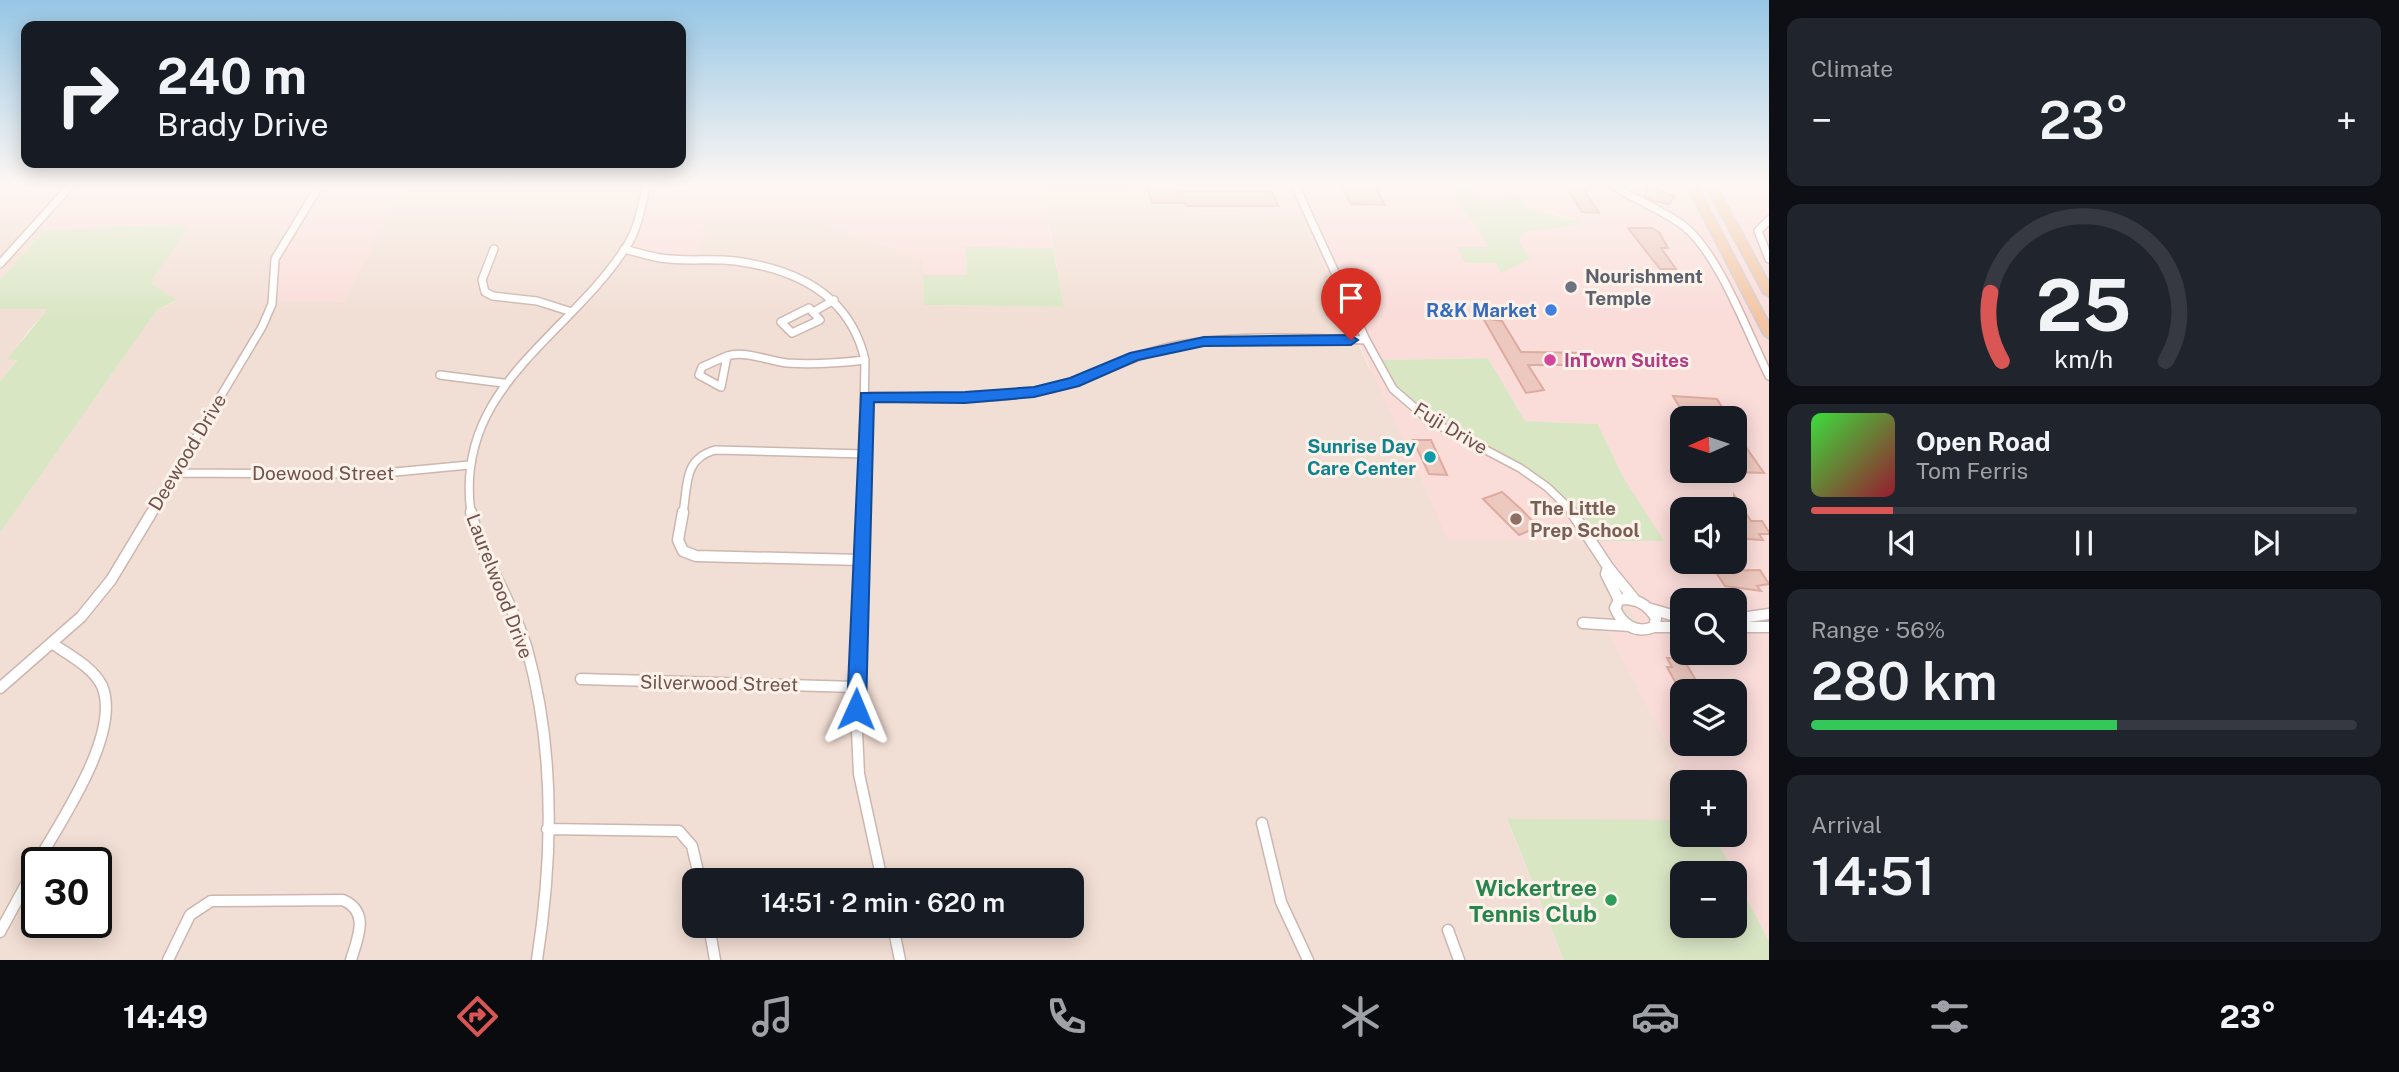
<!DOCTYPE html>
<meta charset="utf-8">
<style>
body{margin:0;font-family:"Public Sans",sans-serif;background:#20242c;color:#f1f3f6;height:100vh;display:flex;flex-direction:column;font-size:26px;white-space:nowrap}
*{box-sizing:border-box;margin:0}
p{font-size:23px;color:#9ea1a6}
.icon{flex:none;width:38px;height:38px;fill:none;stroke:currentColor;stroke-width:2;stroke-linecap:round;stroke-linejoin:round}
.map{position:relative;flex:1;overflow:hidden}
.drawer{display:flex;flex-direction:column;gap:18px;padding:18px;background:#0d0f14;width:630px}
.drawer>*{flex:none}
.guide{position:absolute;left:21px;top:21px;width:665px;height:147px;border-radius:14px;box-shadow:0 4px 18px #0003;background:#171b24;color:#f1f3f6;overflow:hidden}
.needle{width:46px;rotate:267deg}
.buttons{position:absolute;left:1670px;top:406px;display:grid;gap:14px}
.buttons a{display:grid;place-items:center;width:77px;height:77px;border-radius:14px;background:#171b24;box-shadow:0 4px 18px #0003;font-size:35px}
.speed{position:absolute;left:21px;top:847px;display:flex;gap:14px;font-size:35px;font-weight:700;text-align:center}
.speed>*{display:grid;place-content:center;width:91px;height:91px;border-radius:50%;background:#171b24;box-shadow:0 4px 18px #0003;line-height:1}
.speed .limit{border:4px solid #111;border-radius:10px;background:#fff;color:#111}
.pin{position:absolute;display:grid;place-items:center;width:60px;height:60px;color:#fff;margin:-72px -30px;border-radius:50% 50% 50% 0;rotate:-45deg;box-shadow:0 0 7px #0007}
.pin .icon{rotate:45deg}
.me{position:absolute;width:77px;margin:-38px;rotate:1deg;stroke-linejoin:round;filter:drop-shadow(0 0 5px #0008)}
.turn{display:flex;align-items:center;gap:24px;height:147px;padding:0 21px;font-size:32px}
.turn .icon{width:91px;height:91px;stroke-width:2.5}
.turn b{display:block;font-size:49px;line-height:60px}
.big{font-size:52px;font-weight:600;line-height:1.1}
.drawer .widget{flex:1;display:flex;flex-direction:column;justify-content:center;gap:10px;min-width:0;padding:0 24px;border-radius:14px;background:#20242c}
.drawer .dial{align-items:center;gap:0}
.dial svg{height:182px;overflow:visible;fill:none;stroke:#363941;stroke-width:7;stroke-linecap:round;text-anchor:middle}
.dial text{fill:#f1f3f6;stroke:none}
.song{display:flex;align-items:center;gap:21px}
.cover{width:84px;height:84px;border-radius:10px;background:linear-gradient(135deg,hsl(120 70% 55%),hsl(350 70% 35%))}
.played{height:7px;border-radius:4px;background:linear-gradient(90deg,#da5654 15%,#363941 15%)}
.keys{display:flex;justify-content:space-around;direction:ltr}
.heat{display:flex;justify-content:space-between;align-items:center;font-size:38px;direction:ltr}
.charge{height:10px;border-radius:5px;background:linear-gradient(90deg,#34c759 56%,#363941 0)}
.trip{position:absolute;left:682px;top:868px;width:402px;height:70px;border-radius:14px;background:#171b24;box-shadow:0 4px 18px #0003;font-weight:600;line-height:70px;text-align:center}
.menu{display:flex;height:112px;justify-content:space-around;align-items:center;background:#090b0e;color:#9ea1a6}
.menu .icon{width:49px;height:49px}
.menu .on{color:#da5654}
.menu b{font-size:32px;color:#f1f3f6}
main{display:flex;flex:1;min-height:0}
.map>svg:first-child{display:block}
.residential{fill:#f1ded4;fill-rule:evenodd}
.commercial{fill:#fadcd9;fill-rule:evenodd}
.green{fill:#d9e6c4}
.building{fill:#edc8be;stroke:#deaba0;stroke-width:2}
.lines{fill:none;stroke-linecap:round;stroke-linejoin:round}
.minor-far1-casing{stroke:#cdb6af;stroke-width:10}
.minor-casing{stroke:#cdb6af;stroke-width:13}
.primary-casing{stroke:#d4cbc9;stroke-width:4}
.minor-far1{stroke:#fff;stroke-width:7}
.minor{stroke:#fff;stroke-width:10}
.primary{fill:#f3c5a2;fill-rule:evenodd}
.route{fill:#1a73e8;stroke:#114b97;stroke-width:2}
.worship-dot{fill:#6b7280;stroke:#fdf2ea;stroke-width:2.5}
.shop-dot{fill:#3f7fe0;stroke:#fdf2ea;stroke-width:2.5}
.hotel-dot{fill:#d1479c;stroke:#fdf2ea;stroke-width:2.5}
.culture-dot{fill:#0f9aa8;stroke:#fdf2ea;stroke-width:2.5}
.education-dot{fill:#8d6e63;stroke:#fdf2ea;stroke-width:2.5}
.leisure-dot{fill:#2e9e5b;stroke:#fdf2ea;stroke-width:2.5}
.labels{text-anchor:middle;dominant-baseline:central;stroke-width:6;stroke-linejoin:round;paint-order:stroke}
.worship-label{font-size:19px;font-weight:bold;fill:#5b616d;stroke:#fdf2ea;text-anchor:start}
.shop-label{font-size:19px;font-weight:bold;fill:#366cbe;stroke:#fdf2ea;text-anchor:end}
.hotel-label{font-size:19px;font-weight:bold;fill:#b23c85;stroke:#fdf2ea;text-anchor:start}
.street-label{font-size:19px;fill:#70524c;stroke:#fdf2ea}
.culture-label{font-size:19px;font-weight:bold;fill:#0d838f;stroke:#fdf2ea;text-anchor:end}
.education-label{font-size:19px;font-weight:bold;fill:#785e54;stroke:#fdf2ea;text-anchor:start}
.near-leisure-label{font-size:23px;font-weight:bold;fill:#27864d;stroke:#fdf2ea;text-anchor:end}
</style>
<main>
<div class="map">
<svg width="1769" height="960" viewBox="0 0 1769 960">
<rect width="100%" height="100%" fill="#faede5"/>
<!-- residential -->
<path class="residential" d="M405,183H646L704,222L816,221L923,260L924,305L1064,307L1042,183H1126L1131,204H1181L1184,213L1301,215L1369,368L1593,541L1637,621L1603,622L1687,782H1682V820H1507L1564,960H0V533L157,310L176,301L152,284L151,279L185,233L186,227L292,229L343,302ZM37,863H96V922H37ZM695,880H1073V926H695Z
M0,223H41L45,230L0,280Z
M0,309H49L29,330L8,359H17L0,381Z"/>
<!-- commercial -->
<path class="commercial" d="M0,183H405L343,302L273,301V274L291,229L186,227L179,224L45,230L41,223H0Z
M646,183H1042L1053,248L965,247L967,275H923L922,260L816,221L704,222L698,259H668L624,249L633,232Z
M1126,183H1449L1456,194L1458,205L1476,225L1490,247L1465,262L1518,240L1519,236L1524,232L1580,225L1567,217L1528,208L1510,190L1503,199L1483,200L1469,183H1769V941L1714,835H1734V782H1687L1602,621H1637L1593,541L1448,540L1301,215L1184,213L1181,204H1131ZM1488,358L1525,421L1598,424L1623,477L1598,541L1579,512L1562,493L1540,475L1398,389L1383,360ZM1682,418H1734V471H1682ZM1682,509H1734V562H1682ZM1682,600H1734V653H1682ZM1682,691H1734V744H1682Z"/>
<!-- green -->
<path class="green" d="M1449,183H1469L1483,200L1503,199L1510,189L1528,208L1580,222V225L1524,232L1518,240L1530,259L1501,273L1496,263H1465L1457,247H1489L1476,225L1458,205L1456,194Z
M179,224L186,227L185,233L152,279V284L177,300L157,310L0,533V381L17,360L7,359L48,309H0V280L45,230Z
M965,247L1053,248L1064,307L924,305L923,275H967Z
M1488,358L1525,421L1598,424L1623,477L1664,541H1598C1570,489 1521,462 1470,437C1444,424 1416,411 1398,388C1391,380 1387,369 1382,360Z
M1507,819L1682,820V835H1714L1734,873H1682V926H1734V874L1769,941V960H1564Z"/>
<!-- building -->
<path class="building" d="M1643,183H1653L1660,191L1675,197L1669,204L1654,201L1644,196L1648,191Z
M1341,184L1375,185L1385,205L1351,204Z
M1580,184L1599,213L1582,212L1569,192Z
M1147,185H1176L1179,192H1272L1278,206H1186L1185,203H1152Z
M1628,228H1652L1659,232L1668,248H1661L1676,269H1660Z
M1483,318L1502,321L1521,352L1590,353L1598,365H1528L1544,390L1526,393Z
M1673,396L1717,399L1729,418H1686Z
M1413,440H1431L1447,475L1429,474Z
M1734,443H1743L1764,473L1734,472Z
M1502,492L1522,510L1538,527L1519,535L1483,499Z
M1734,495L1751,521H1762L1769,532V534H1759L1763,540L1734,538Z
M1760,570L1769,584L1757,586L1761,591L1725,586L1715,571Z
M1667,658H1683L1702,691H1680L1667,667H1672Z"/>
<g class="lines">
<!-- minor-far1 casing -->
<g class="minor-far1-casing">
<path id="minor-far1" d="M1294,183L1366,340L1393,389L1429,420L1520,468L1547,487L1574,513
M1611,183C1634,201 1663,209 1685,227C1720,256 1748,334 1769,376
M1769,220L1758,231L1769,259
M494,249L482,280L485,292L493,296L537,301L572,312
M624,249C636,252 648,256 660,258C685,262 711,258 735,261C797,269 850,295 865,360L862,513
M0,264L73,183
M809,308L820,320L792,333L781,322Z
M813,312L834,300
M727,356C745,350 768,361 787,363C813,365 839,363 865,360
M727,356L721,387L699,375L702,367Z
M440,375L503,383
M866,396C928,397 992,403 1053,388C1096,377 1135,353 1179,345C1240,334 1304,339 1366,340
M175,473L374,474L469,465
M151,513L262,327L272,304L275,259L321,183
M471,513C453,386 570,337 628,244C639,226 642,203 647,183
M683,513C688,485 683,459 715,450L864,454"/>
</g>
<!-- minor casing -->
<g class="minor-casing">
<path id="minor" d="M471,512C482,560 513,601 527,649C555,749 553,858 537,960
M683,512L678,540L683,551L696,556L861,560
M862,512L856,709L859,774L882,880
M1572,512L1608,567L1635,600
M1608,567L1606,574L1619,600
M1623,599C1638,599 1648,605 1656,618L1654,627C1636,634 1622,625 1615,608L1619,600Z
M1651,609L1682,618
M1734,619L1769,614
M1583,623L1630,626
M1654,627H1682
M1734,627H1769
M581,679L856,687
M0,688L81,617L111,580L152,512
M1262,823L1281,902L1308,960
M547,829L679,831L692,846L700,880
M37,863C60,822 122,733 102,686C93,667 69,655 53,644
M709,926L715,960
M893,926L900,960
M1448,930L1459,960
M0,932L37,864
M168,960L190,915L211,901L343,900C370,912 358,937 351,960"/>
</g>
<!-- primary casing -->
<g class="primary-casing">
<path id="primary" d="M1686,183H1695L1769,324V338L1764,334Z
M1705,183H1714L1769,284V296L1764,293Z"/>
</g>
<!-- minor-far1 -->
<use href="#minor-far1" class="minor-far1"/>
<!-- minor -->
<use href="#minor" class="minor"/>
<!-- primary -->
<use href="#primary" class="primary"/>
</g>
<!-- sky -->
<linearGradient id="sky" x2="0" y2="1"><stop stop-color="#96c6e5"/><stop offset="0.58" stop-color="#fdf7f3"/><stop offset="1" stop-color="#fdf7f3" stop-opacity="0"/></linearGradient>
<rect width="1769" height="318" fill="url(#sky)"/>
<!-- route -->
<path class="route" d="M1351,335L1358,340L1351,345L1204,346L1138,360L1079,386L1034,397L965,403L874,402L866,709L863,715L856,717L849,715L847,709L861,393L965,392L1034,387L1070,378L1130,353L1204,337Z"/>
<!-- markers -->
<circle class="worship-dot" cx="1571" cy="287" r="7"/>
<circle class="shop-dot" cx="1551" cy="310" r="7"/>
<circle class="hotel-dot" cx="1550" cy="360" r="7"/>
<circle class="culture-dot" cx="1430" cy="457" r="7"/>
<circle class="education-dot" cx="1516" cy="519" r="7"/>
<circle class="leisure-dot" cx="1611" cy="900" r="7"/>
<g class="labels">
<!-- worship labels -->
<g class="worship-label">
<text x="1585" y="276">Nourishment<tspan x="1585" dy="22">Temple</tspan></text>
</g>
<!-- shop labels -->
<g class="shop-label">
<text x="1537" y="310">R&amp;K Market</text>
</g>
<!-- hotel labels -->
<g class="hotel-label">
<text x="1564" y="360">InTown Suites</text>
</g>
<!-- street labels -->
<g class="street-label">
<text transform="translate(1451 428) rotate(31)">Fuji Drive</text>
<text transform="translate(187 452) rotate(-59)">Deewood Drive</text>
<text x="323" y="473">Doewood Street</text>
<text transform="translate(500 586) rotate(69)">Laurelwood Drive</text>
<text transform="translate(719 683) rotate(1)">Silverwood Street</text>
</g>
<!-- culture labels -->
<g class="culture-label">
<text x="1416" y="446">Sunrise Day<tspan x="1416" dy="22">Care Center</tspan></text>
</g>
<!-- education labels -->
<g class="education-label">
<text x="1530" y="508">The Little<tspan x="1530" dy="22">Prep School</tspan></text>
</g>
<!-- near-leisure labels -->
<g class="near-leisure-label">
<text x="1597" y="887">Wickertree<tspan x="1597" dy="26">Tennis Club</tspan></text>
</g>
</g>
</svg>
<div class="buttons">
<a><svg class="needle" viewBox="-14 -14 28 28"><path d="M0-13l5 13h-10z" fill="#e53935"/><path d="M0 13l5-13h-10z" fill="#9ea1a6"/></svg></a>
<a><svg class="icon" aria-label="sound" viewBox="0 0 24 24"><path d="M4 9h4l5-4v14l-5-4H4zM17 9q2 3 0 6"/></svg></a>
<a><svg class="icon" aria-label="search" viewBox="0 0 24 24"><circle cx="10" cy="10" r="6"/><path d="M15 15l6 6"/></svg></a>
<a><svg class="icon" aria-label="layers" viewBox="0 0 24 24"><path d="M12 4l9 5-9 5-9-5zM3 14l9 5 9-5"/></svg></a>
<a>+</a>
<a>−</a>
</div>
<div class="speed"><div class="limit">30</div></div>
<div class="pin" style="left:1351px;top:340px;background:#d93025"><svg class="icon" aria-label="arrive" viewBox="0 0 24 24"><path d="M6 21V4h12l-3 4 3 4H6"/></svg></div>
<svg class="me" style="left:856px;top:709px" viewBox="-20 -20 40 40"><path d="M0-17L14 15 0 8-14 15z" fill="#1a73e8" stroke="#fff" stroke-width="4"/></svg>
<div class="trip">14:51 · 2 min · 620 m</div>
<div class="guide">
<div class="turn"><svg class="icon" aria-label="right" viewBox="0 0 24 24"><path d="M7 20v-9h11M14 6l5 5-5 5"/></svg><div><b>240 m</b>Brady Drive</div></div>
</div>
</div>
<section class="drawer">
<div class="widget"><p>Climate</p>
<div class="heat"><a>−</a><b class="big">23°</b><a>+</a></div>
</div>
<div class="widget dial"><svg viewBox="0 0 100 80">
<path d="M14 69A42 42 0 1 1 86 69"/>
<path d="M14 69A42 42 0 0 1 9 39" stroke="#da5654"/>
<text x="50" y="56" font-size="32" font-weight="700">25</text>
<text x="50" y="72" font-size="11">km/h</text>
</svg></div>
<div class="widget">
<div class="song"><i class="cover"></i><div><b>Open Road</b><p>Tom Ferris</p></div></div>
<div class="played"></div>
<div class="keys"><svg class="icon" aria-label="previous" viewBox="0 0 24 24"><path d="M18 5L8 12l10 7zM5 5v14"/></svg><svg class="icon" aria-label="pause" viewBox="0 0 24 24"><path d="M8 5v14M16 5v14"/></svg><svg class="icon" aria-label="next" viewBox="0 0 24 24"><path d="M6 5l10 7-10 7zM19 5v14"/></svg></div>
</div>
<div class="widget"><p>Range · 56%</p><b class="big">280 km</b><div class="charge"></div></div>
<div class="widget"><p>Arrival</p><b class="big">14:51</b></div>
</section>
</main>
<nav class="menu">
<b>14:49</b>
<svg class="icon on" aria-label="directions" viewBox="0 0 24 24"><path d="M12 3l9 9-9 9-9-9zM9 14v-3h6M13 9l2 2-2 2"/></svg>
<svg class="icon" aria-label="music" viewBox="0 0 24 24"><path d="M9 18V5l10-2v13"/><circle cx="6" cy="18" r="3"/><circle cx="16" cy="16" r="3"/></svg>
<svg class="icon" aria-label="phone" viewBox="0 0 24 24"><path d="M5 4h4l2 5-3 2q2 4 5 5l2-3 5 2v4C11 20 4 13 5 4z"/></svg>
<svg class="icon" aria-label="climate" viewBox="0 0 24 24"><path d="M12 3v18M4 7l16 10M4 17L20 7"/></svg>
<svg class="icon" aria-label="car" viewBox="0 0 24 24"><path d="M5 17H2v-5l4-1 3-4h7l3 4 3 1v5h-3M9 17h6M6 11h13"/><circle cx="7" cy="17" r="2"/><circle cx="17" cy="17" r="2"/></svg>
<svg class="icon" aria-label="filters" viewBox="0 0 24 24"><path d="M4 7h16M4 17h16"/><circle cx="9" cy="7" r="2"/><circle cx="15" cy="17" r="2"/></svg>
<b>23°</b>
</nav>
